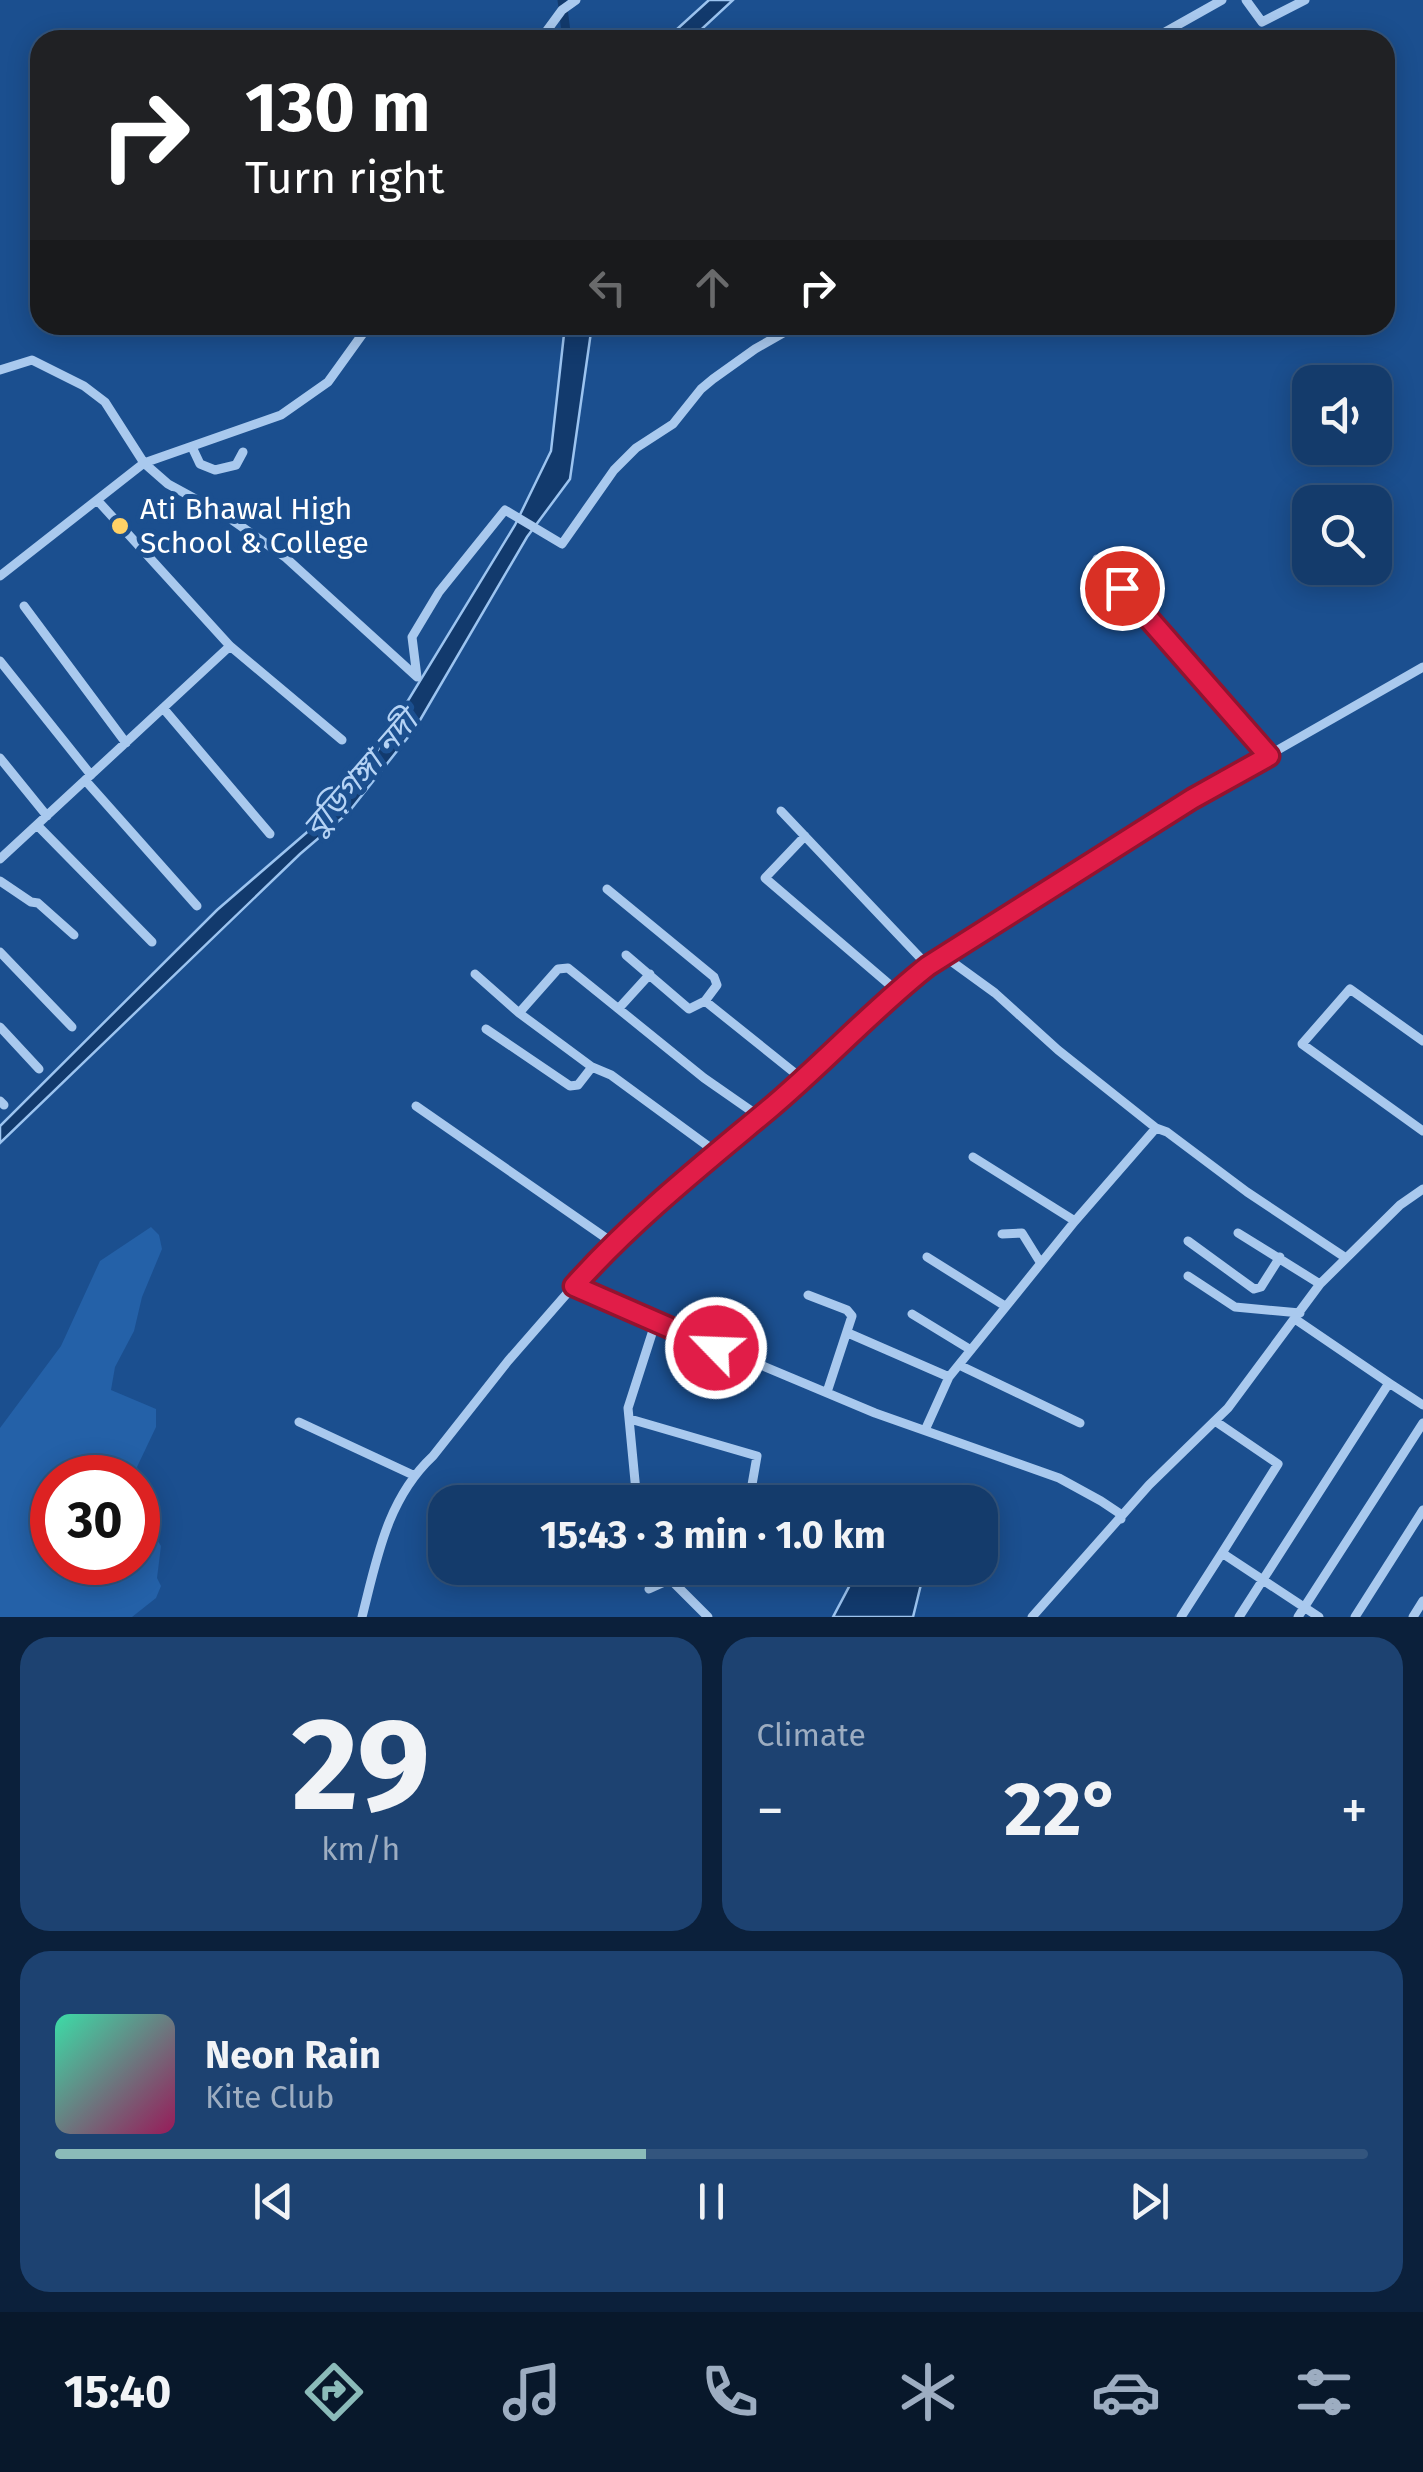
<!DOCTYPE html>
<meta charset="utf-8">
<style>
body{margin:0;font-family:"Fira Sans","Noto Sans Bengali",sans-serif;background:#1d4271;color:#f1f3f6;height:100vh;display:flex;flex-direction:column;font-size:38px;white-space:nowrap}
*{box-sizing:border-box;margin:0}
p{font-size:32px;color:#9dadc1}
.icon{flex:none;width:55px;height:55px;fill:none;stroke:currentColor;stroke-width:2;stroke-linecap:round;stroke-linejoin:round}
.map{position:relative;height:1617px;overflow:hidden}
.details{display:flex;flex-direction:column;gap:20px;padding:20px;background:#0b203b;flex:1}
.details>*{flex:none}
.guide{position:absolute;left:30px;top:30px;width:1365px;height:305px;border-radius:30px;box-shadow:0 5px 25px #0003,0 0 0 2px #33557e;background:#202124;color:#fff;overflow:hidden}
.fabs{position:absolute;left:1292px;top:365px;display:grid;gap:20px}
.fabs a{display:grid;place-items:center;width:100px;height:100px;border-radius:20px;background:#143b6b;box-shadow:0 5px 25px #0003,0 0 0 2px #33557e;font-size:50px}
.speed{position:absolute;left:30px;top:1455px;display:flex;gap:20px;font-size:50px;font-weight:700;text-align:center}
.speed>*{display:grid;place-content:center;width:130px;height:130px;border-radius:50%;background:#143b6b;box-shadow:0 5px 25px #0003,0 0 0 2px #33557e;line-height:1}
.speed .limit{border:15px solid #d22;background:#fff;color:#111}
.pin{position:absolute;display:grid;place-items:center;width:85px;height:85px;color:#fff;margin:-42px;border:5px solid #fff;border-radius:50%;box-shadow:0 2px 10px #0007}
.me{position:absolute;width:110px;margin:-55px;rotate:294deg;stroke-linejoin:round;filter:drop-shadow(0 0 8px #0008)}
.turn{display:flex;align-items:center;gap:35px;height:210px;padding:0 50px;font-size:45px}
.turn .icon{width:130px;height:130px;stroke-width:2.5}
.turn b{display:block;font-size:70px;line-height:85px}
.lanes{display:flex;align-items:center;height:95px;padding:0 50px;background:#0003;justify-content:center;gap:50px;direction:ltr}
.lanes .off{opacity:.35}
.big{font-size:75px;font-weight:700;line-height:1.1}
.details .card{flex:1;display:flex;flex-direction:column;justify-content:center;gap:15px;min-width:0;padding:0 35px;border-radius:30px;background:#1d4271}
.details .dial{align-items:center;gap:0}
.dial b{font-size:130px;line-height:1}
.song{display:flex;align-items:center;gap:30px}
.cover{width:120px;height:120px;border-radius:15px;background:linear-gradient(135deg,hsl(160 70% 55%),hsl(330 70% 35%))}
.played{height:10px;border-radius:5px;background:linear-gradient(90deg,#8bbbb9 45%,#33557e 45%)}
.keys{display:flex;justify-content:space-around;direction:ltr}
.heat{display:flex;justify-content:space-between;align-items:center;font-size:55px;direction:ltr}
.details .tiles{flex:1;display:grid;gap:20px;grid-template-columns:1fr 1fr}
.card:last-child{grid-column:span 2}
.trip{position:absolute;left:428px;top:1485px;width:570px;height:100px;border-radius:30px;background:#143b6b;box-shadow:0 5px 25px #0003,0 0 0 2px #33557e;font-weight:700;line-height:100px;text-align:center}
.tabs{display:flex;height:160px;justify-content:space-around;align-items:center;background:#08182b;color:#9dadc1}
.tabs .icon{width:70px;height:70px}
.tabs .selected{color:#8bbbb9}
.tabs b{font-size:45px;color:#f1f3f6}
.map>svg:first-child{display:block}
.green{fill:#2461a8;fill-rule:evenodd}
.water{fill:#123a6d;stroke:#9cc4f0;stroke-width:2.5}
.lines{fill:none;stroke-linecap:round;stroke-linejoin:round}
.canal{stroke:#123a6d;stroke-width:9}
.minor{stroke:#a9c9ee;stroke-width:9}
.route-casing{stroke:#92132f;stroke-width:25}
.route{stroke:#e11d48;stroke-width:18}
.poi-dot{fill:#ffd166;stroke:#1b4f8f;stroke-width:4}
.labels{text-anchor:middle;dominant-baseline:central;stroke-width:10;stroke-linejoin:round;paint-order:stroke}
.poi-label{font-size:30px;fill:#fff;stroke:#1b4f8f;text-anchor:start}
.water-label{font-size:32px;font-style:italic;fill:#b5d3f5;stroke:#1b4f8f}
</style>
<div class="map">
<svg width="1423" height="1617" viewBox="0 0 1423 1617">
<rect width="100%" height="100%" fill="#1b4f8f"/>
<!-- green -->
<path class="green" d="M151,1227L159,1235L162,1249L142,1297L134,1331L115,1367L111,1390L156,1409V1427L137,1467L151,1496L156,1538L161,1546L157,1578L161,1586L156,1598L132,1617H0V1428L61,1346L100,1261ZM52,1478H138V1562H52Z"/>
<!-- water -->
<path class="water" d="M709,0H733L690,40H665Z
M565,325H592L570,479L527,537L416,727L348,813L300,854L0,1143V1126L217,910L328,814L370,763L515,525L551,451Z
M859,1568H925L913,1617H833Z"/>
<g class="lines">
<!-- canal -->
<path class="canal" d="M562,0L567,40"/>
<!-- minor -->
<path class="minor" d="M1246,0L1262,22L1305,0
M540,40L562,10L576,0
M1151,40L1222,0
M0,370L32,360L84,386L105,402L144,463L168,484L225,515L285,557L417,677L412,637L439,592L505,510L562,544L614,470L636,448L673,424L701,389L713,379L755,349L797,325
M192,447L200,464L215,470L236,465L243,452
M98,501L230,646L342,740
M1097,559L1269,756
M0,576L144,463L281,415L328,382L369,325
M24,606L126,743
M0,661L91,775
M163,708L270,834
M0,758L47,816
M85,780L197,906
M781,811L928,966
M37,825L152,942
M805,836L765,878L897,991
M0,859L230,646
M0,881L31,902L38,903L74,935
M607,889L714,977L717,985L705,1001L801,1078
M0,952L72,1027
M626,955L689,1009L705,1001
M944,956L995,993L1058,1050L1156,1128L1167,1132L1247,1192L1346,1258
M475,974L519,1013L592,1067
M620,1007L650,974
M519,1013L558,969L568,968L704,1078L760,1117
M0,1027L39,1069
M486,1029L570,1086L578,1085L592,1067L611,1075L716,1152
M1423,1041L1350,989L1302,1044L1423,1131
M0,1101L4,1105
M416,1106L616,1245
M973,1157L1075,1221L1156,1128
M1238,1233L1320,1284
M1002,1234L1022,1233L1040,1262
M1188,1241L1254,1289L1261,1287L1280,1257
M927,1257L1005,1306
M1188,1276L1235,1307L1300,1313
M573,1285L656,1321L628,1408L637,1502
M808,1295L847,1310L852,1316L827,1392
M912,1314L971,1350
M656,1321L875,1413L1059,1478L1101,1501L1119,1513L1121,1519
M848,1333L949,1377
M959,1365L1080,1423
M1389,1383L1423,1405
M630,1419L757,1456L749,1502
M1215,1421L1278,1464L1222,1553L1319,1617
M299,1422L413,1475
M926,1428L949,1377L1075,1221
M751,1487L794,1502
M659,1568L708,1617
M649,1589L669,1580
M362,1617C377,1558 387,1499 433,1456L508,1361L584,1274L666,1196L770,1109L897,991L928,966L1192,799L1423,667
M1032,1617L1149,1485L1228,1408L1320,1284L1400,1205L1423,1189
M1181,1617L1222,1553
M1239,1617L1389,1383L1295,1319
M1298,1617L1423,1423
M1355,1617L1423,1510
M1413,1617L1423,1601"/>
</g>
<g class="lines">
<!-- route casing -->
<g class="route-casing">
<path id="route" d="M716,1348L574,1286C632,1221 701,1166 768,1110C823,1064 871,1011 928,966L1192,799L1269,756L1122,588"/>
</g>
<!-- route -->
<use href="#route" class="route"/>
</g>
<!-- markers -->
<circle class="poi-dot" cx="120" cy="526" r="10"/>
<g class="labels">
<!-- poi labels -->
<g class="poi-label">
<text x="140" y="509">Ati Bhawal High<tspan x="140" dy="34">School &amp; College</tspan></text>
</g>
<!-- water labels -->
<g class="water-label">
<text transform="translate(360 774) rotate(-49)">বুড়িগঙ্গা নদী</text>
</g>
</g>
</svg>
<div class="fabs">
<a><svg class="icon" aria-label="sound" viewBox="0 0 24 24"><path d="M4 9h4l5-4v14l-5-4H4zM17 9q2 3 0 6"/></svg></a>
<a><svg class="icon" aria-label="search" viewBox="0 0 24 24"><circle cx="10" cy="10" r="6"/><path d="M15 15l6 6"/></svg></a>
</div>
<div class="speed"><div class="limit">30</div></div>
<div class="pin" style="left:1122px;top:588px;background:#d93025"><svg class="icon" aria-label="arrive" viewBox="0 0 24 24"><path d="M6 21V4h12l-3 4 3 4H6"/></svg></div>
<svg class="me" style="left:716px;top:1348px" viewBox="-20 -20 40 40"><circle r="17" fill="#e11d48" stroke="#fff" stroke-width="3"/><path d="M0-11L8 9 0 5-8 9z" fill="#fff"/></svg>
<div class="trip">15:43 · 3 min · 1.0 km</div>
<div class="guide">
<div class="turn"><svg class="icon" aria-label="right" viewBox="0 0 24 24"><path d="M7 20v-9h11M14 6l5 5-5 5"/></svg><div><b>130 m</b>Turn right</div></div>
<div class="lanes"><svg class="icon off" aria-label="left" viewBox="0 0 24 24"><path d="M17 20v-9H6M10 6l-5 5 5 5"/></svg><svg class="icon off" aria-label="ahead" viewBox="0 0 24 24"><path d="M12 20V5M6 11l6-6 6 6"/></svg><svg class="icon" aria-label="right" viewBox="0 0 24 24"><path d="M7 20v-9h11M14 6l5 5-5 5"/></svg></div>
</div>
</div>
<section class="details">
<div class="tiles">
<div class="card dial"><b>29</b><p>km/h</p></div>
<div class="card"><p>Climate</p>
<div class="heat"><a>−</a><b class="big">22°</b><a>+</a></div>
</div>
<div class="card">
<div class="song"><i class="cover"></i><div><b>Neon Rain</b><p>Kite Club</p></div></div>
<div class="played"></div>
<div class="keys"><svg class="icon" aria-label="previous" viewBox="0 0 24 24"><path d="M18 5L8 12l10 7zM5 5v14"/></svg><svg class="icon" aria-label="pause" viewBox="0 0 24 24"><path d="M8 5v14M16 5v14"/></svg><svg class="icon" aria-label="next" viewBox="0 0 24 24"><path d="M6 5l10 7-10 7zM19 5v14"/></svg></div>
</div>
</div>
</section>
<nav class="tabs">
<b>15:40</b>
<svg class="icon selected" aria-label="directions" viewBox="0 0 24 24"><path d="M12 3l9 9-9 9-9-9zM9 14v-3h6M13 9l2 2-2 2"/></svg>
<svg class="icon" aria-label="music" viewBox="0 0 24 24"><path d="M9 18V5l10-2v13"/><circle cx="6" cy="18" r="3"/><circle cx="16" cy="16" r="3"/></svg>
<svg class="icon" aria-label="phone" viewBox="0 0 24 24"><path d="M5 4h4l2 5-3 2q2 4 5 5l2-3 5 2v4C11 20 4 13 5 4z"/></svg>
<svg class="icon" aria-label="climate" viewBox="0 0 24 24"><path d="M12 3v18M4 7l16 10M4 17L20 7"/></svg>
<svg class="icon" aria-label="car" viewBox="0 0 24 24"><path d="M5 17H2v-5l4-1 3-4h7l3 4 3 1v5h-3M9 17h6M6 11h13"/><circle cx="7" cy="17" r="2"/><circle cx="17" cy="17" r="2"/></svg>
<svg class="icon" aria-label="filters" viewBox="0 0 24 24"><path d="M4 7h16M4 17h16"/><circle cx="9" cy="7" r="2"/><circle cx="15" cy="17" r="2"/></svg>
</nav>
